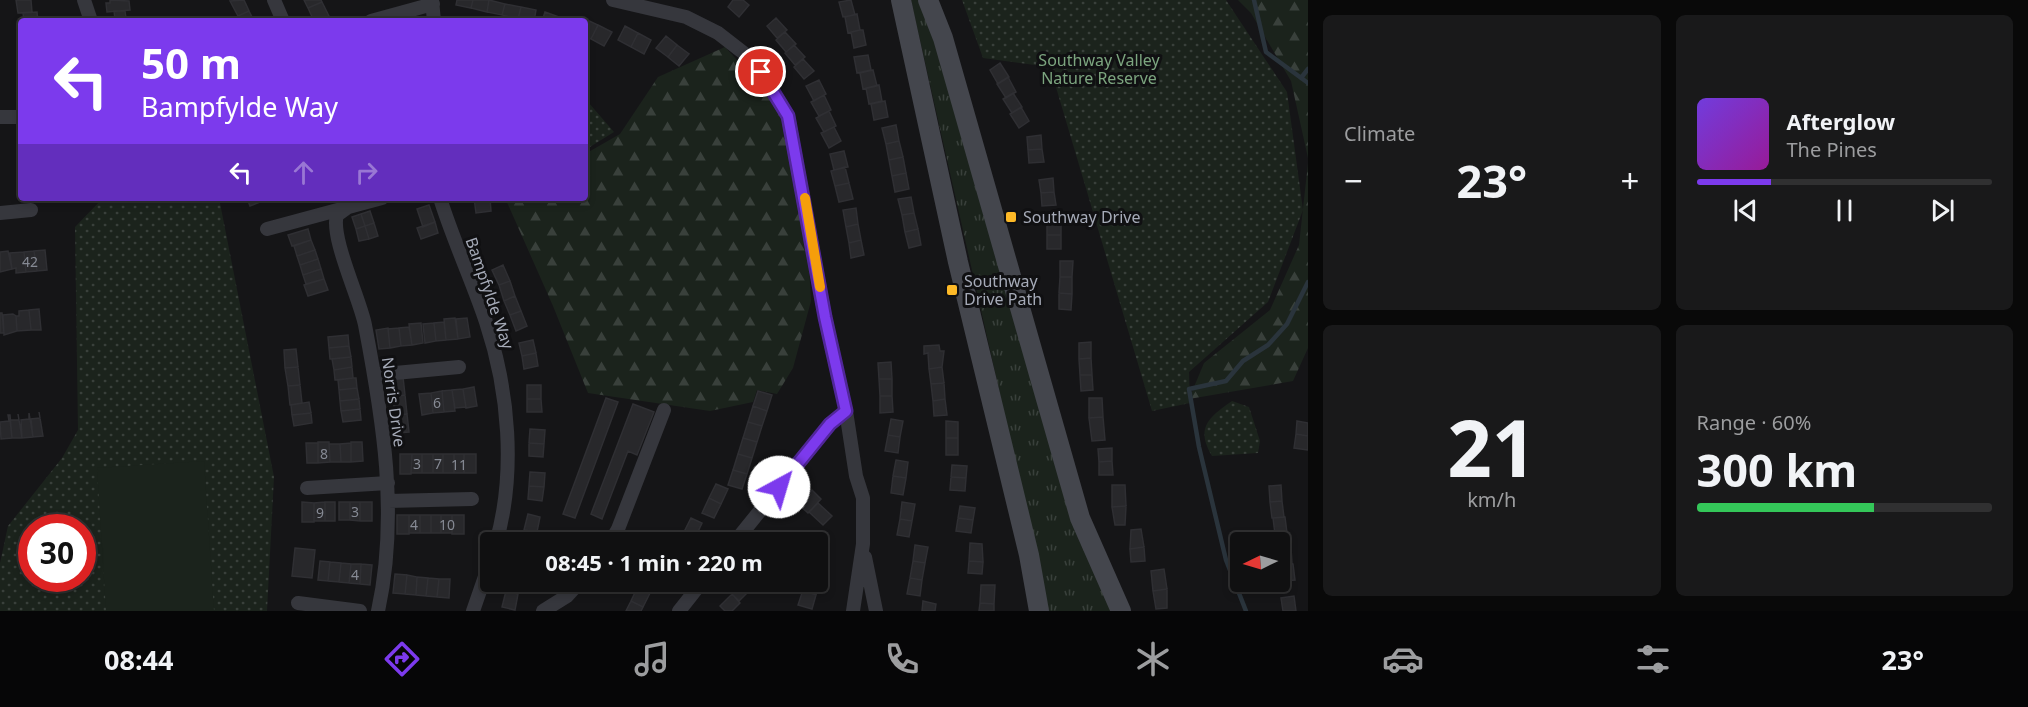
<!DOCTYPE html>
<meta charset="utf-8">
<style>
body{margin:0;font-family:"Noto Sans",sans-serif;background:#19191a;color:#f1f3f6;height:100vh;display:flex;flex-direction:column;font-size:22px;white-space:nowrap}
*{box-sizing:border-box;margin:0}
p{font-size:20px;color:#9c9d9f}
.icon{flex:none;width:33px;height:33px;fill:none;stroke:currentColor;stroke-width:2;stroke-linecap:round;stroke-linejoin:round}
.map{position:relative;flex:1;overflow:hidden}
.details{display:flex;flex-direction:column;gap:15px;padding:15px;background:#090909;width:720px}
.details>*{flex:none}
.hud{position:absolute;left:18px;top:18px;width:570px;height:183px;border-radius:6px;box-shadow:0 3px 9px #0003,0 0 0 2px #303031;background:#7c3aed;color:#fff;overflow:hidden}
.needle{width:39px;rotate:265deg}
.buttons{position:absolute;left:1230px;top:532px;display:grid;gap:12px}
.buttons a{display:grid;place-items:center;width:60px;height:60px;border-radius:6px;background:#101011;box-shadow:0 3px 9px #0003,0 0 0 2px #303031;font-size:30px}
.speed{position:absolute;left:18px;top:514px;display:flex;gap:12px;font-size:30px;font-weight:700;text-align:center}
.speed>*{display:grid;place-content:center;width:78px;height:78px;border-radius:50%;background:#101011;box-shadow:0 3px 9px #0003,0 0 0 2px #303031;line-height:1}
.speed .limit{border:9px solid #d22;background:#fff;color:#111}
.pin{position:absolute;display:grid;place-items:center;width:51px;height:51px;color:#fff;margin:-26px;border:3px solid #fff;border-radius:50%;box-shadow:0 2px 6px #0007}
.me{position:absolute;width:66px;margin:-33px;rotate:39deg;stroke-linejoin:round;filter:drop-shadow(0 0 4px #0008)}
.turn{display:flex;align-items:center;gap:21px;height:126px;padding:0 24px;font-size:27px}
.turn .icon{width:78px;height:78px;stroke-width:2.5}
.turn b{display:block;font-size:42px;line-height:51px}
.lanes{display:flex;align-items:center;height:57px;padding:0 24px;background:#0003;justify-content:center;gap:30px;direction:ltr}
.lanes .off{opacity:.35}
.big{font-size:45px;font-weight:700;line-height:1.1}
.details .widget{flex:1;display:flex;flex-direction:column;justify-content:center;gap:9px;min-width:0;padding:0 21px;border-radius:9px;background:#19191a}
.details .dial{align-items:center;gap:0}
.dial b{font-size:78px;line-height:1}
.song{display:flex;align-items:center;gap:18px}
.cover{width:72px;height:72px;border-radius:9px;background:linear-gradient(135deg,hsl(260 70% 55%),hsl(300 70% 35%))}
.played{height:6px;border-radius:3px;background:linear-gradient(90deg,#7c3aed 25%,#303031 25%)}
.keys{display:flex;justify-content:space-around;direction:ltr}
.heat{display:flex;justify-content:space-between;align-items:center;font-size:33px;direction:ltr}
.charge{height:9px;border-radius:4px;background:linear-gradient(90deg,#34c759 60%,#303031 0)}
.details .tiles{flex:1;display:grid;gap:15px;grid-template-columns:repeat(2,1fr)}
.trip{position:absolute;left:480px;top:532px;width:348px;height:60px;border-radius:6px;background:#101011;box-shadow:0 3px 9px #0003,0 0 0 2px #303031;font-weight:700;line-height:60px;text-align:center}
.menu{display:flex;height:96px;justify-content:space-around;align-items:center;background:#060607;color:#9c9d9f}
.menu .icon{width:42px;height:42px}
.menu .on{color:#7c3aed}
.menu b{font-size:27px;color:#f1f3f6}
main{display:flex;flex:1;min-height:0}
.map>svg:first-child{display:block}
.grass{fill:url(#grass-tufts)}
.forest{fill:url(#forest-firs)}
.park{fill:url(#park-dots);fill-rule:evenodd}
.pitch{fill:#1b231c}
.lines{fill:none;stroke-linecap:round;stroke-linejoin:round}
.stream{stroke:#2a343c;stroke-width:4.5}
.building{fill:#28282b;stroke:#2f2f33;stroke-width:1.5}
.street{stroke:#36373d;stroke-width:14}
.secondary{stroke:#44464d;stroke-width:20}
.route-casing{stroke:#51269a;stroke-width:15}
.route{stroke:#7c3aed;stroke-width:10}
.slow{stroke:#f59e0b;stroke-width:10}
.poi-dot{fill:#fdb927;stroke:#101012;stroke-width:2}
.labels{text-anchor:middle;dominant-baseline:central;stroke-width:6;stroke-linejoin:round;paint-order:stroke}
.number-label{font-size:14px;fill:#868a94}
.park-label{font-size:16px;fill:#7ca57f;stroke:#101012}
.poi-label{font-size:16px;fill:#a6abb8;stroke:#101012;text-anchor:start}
.street-label{font-size:16px;fill:#a6abb8;stroke:#101012}
</style>
<main>
<div class="map">
<svg width="1308" height="611" viewBox="0 0 1308 611">
<defs>
<pattern id="grass-tufts" width="24" height="20" patternUnits="userSpaceOnUse" patternTransform="scale(1.5)"><rect width="24" height="20" fill="#1b231c"/><path d="M3 7l-1-3M5 7V3M7 7l1-3M15 17l-1-3M17 17v-4M19 17l1-3" fill="none" stroke="#39403b"/></pattern>
<pattern id="forest-firs" width="22" height="20" patternUnits="userSpaceOnUse" patternTransform="scale(1.5)"><rect width="22" height="20" fill="#1b231c"/><path d="M5 1l3.5 6h-7zM16 11l3.5 6h-7z" fill="#39403b"/></pattern>
<pattern id="park-dots" width="8" height="8" patternUnits="userSpaceOnUse" patternTransform="scale(1.5)"><rect width="8" height="8" fill="#1b231c"/><path d="M2 2h.1M6 6h.1" fill="none" stroke="#39403b" stroke-width="1.8" stroke-linecap="round"/></pattern>
</defs>
<rect width="100%" height="100%" fill="#151517"/>
<!-- grass -->
<path class="grass" d="M911,0H925L1116,611H1049Z"/>
<!-- forest -->
<path class="forest" d="M1238,0H1308V158L1291,81L1251,13Z
M725,47L780,107L808,249L811,301L793,368L777,394L757,390L753,402L710,411L588,393L553,306L506,200L510,198H585V154L620,134L658,77Z
M1308,163V348L1293,381L1189,399L1204,363L1270,310L1299,245Z"/>
<!-- park -->
<path class="park" d="M962,0H1226L1287,92L1303,210L1268,302L1189,372L1190,403L1152,411L1050,67L983,58Z
M588,102L614,132L585,150V104Z
M103,198H219L274,477L267,611H0V563L8,526L62,458L78,430L75,227ZM32,528H82V579H32Z
M1232,401L1249,407L1260,441L1258,453L1212,456C1195,428 1209,417 1232,401Z"/>
<!-- pitch -->
<path class="pitch" d="M204,461L214,611H106L97,468Z"/>
<g class="lines">
<!-- stream -->
<path class="stream" d="M1254,0L1266,52L1308,83
M1301,78L1308,69
M1246,611L1226,560L1199,447L1189,389L1226,381L1243,361L1268,345L1287,324L1308,282"/>
</g>
<!-- building -->
<path class="building" d="M16,0H31L32,12L18,13Z
M110,0L129,1L130,10L107,12L106,3H110Z
M244,0L249,11L238,16L230,1Z
M304,0H321L322,2L308,8Z
M457,0H473L471,8L456,5Z
M473,0H489L487,12L471,8Z
M489,0L505,4L502,15L487,12Z
M733,0H743L749,5L739,17L728,7Z
M851,0L855,15L843,17L839,2Z
M322,2L329,16L314,21L308,8Z
M505,4L521,7L518,19L502,15Z
M521,7L536,10L534,21L518,19Z
M114,11H125L126,18L134,17V21H111L115,19Z
M249,11L254,21H240L238,16Z
M37,12L38,21H24L23,13Z
M545,12L559,17L558,21H542Z
M857,14L860,30L848,33L845,17Z
M776,18L787,30L777,38L767,26Z
M585,19L598,25L591,39L585,36Z
M598,25L612,32L604,46L591,39Z
M625,26L638,33L631,47L618,40Z
M860,30H863L866,45L854,48L851,32Z
M785,32L796,44L786,52L776,40Z
M638,33L651,40L644,54L631,47Z
M666,36L677,45L668,57L656,48Z
M677,45L689,54L679,66L668,57Z
M794,45L805,57L795,65L785,53Z
M868,55L871,70L857,73L854,57Z
M803,59L814,71L804,79L794,67Z
M1000,63L1009,77L998,84L990,70Z
M873,70L877,86L863,89L860,73Z
M1008,77L1016,92L1006,98L997,84Z
M819,80L826,94L814,101L806,86Z
M879,85L882,101L869,104L866,88Z
M1013,93L1022,107L1012,113L1003,99Z
M824,95L831,110L819,116L811,102Z
M885,101L888,117L874,120L871,104Z
M1021,107L1029,121L1019,128L1010,114Z
M829,111L836,126L824,132L816,118Z
M896,125L899,141L886,144L882,128Z
M834,127L841,141L829,148L821,133Z
M1041,135L1042,149L1028,150L1027,137Z
M899,141L903,157L889,160L886,144Z
M1042,149L1044,162L1029,163L1028,150Z
M844,151L848,167L834,170L830,154Z
M903,157L906,173L892,176L889,160Z
M845,167L849,183L835,186L831,171Z
M906,173L909,189L895,192L892,176Z
M1053,178L1054,192L1041,193L1039,180Z
M849,183L853,199L839,202L835,186Z
M1054,192L1056,205L1042,206L1041,193Z
M911,197L914,213L902,215L898,199Z
M247,198H259L260,202L250,206Z
M474,198H490L491,211L476,213Z
M429,205L435,222L423,227L417,209Z
M856,208L858,224L846,227L843,210Z
M370,211L374,223L365,226L361,214Z
M914,213L918,229L905,232L902,215Z
M361,214L365,226L356,229L352,217Z
M435,222L438,233L421,239L417,228Z
M1047,222H1061V235H1047Z
M374,223L378,236L369,239L365,226Z
M858,224L861,240L849,243L846,227Z
M365,226L369,239L359,241L356,229Z
M308,229L311,240L292,246L288,235Z
M918,229L921,245L909,248L905,232Z
M1047,235H1061V249H1047Z
M311,240L315,250L297,256L294,246Z
M861,240L864,255L851,258L849,243Z
M45,250L47,270L37,271L34,251Z
M315,250L318,259L300,265L297,256Z
M8,251L12,269L0,272V252Z
M34,251L37,271L26,272L24,252Z
M24,252L26,272L16,273V268L12,269L10,253Z
M318,259L321,269L303,275L300,265Z
M1060,261H1073L1072,277H1060Z
M503,265L510,281L499,285L492,270Z
M321,269L324,279L306,284L303,275Z
M1060,277H1072V294L1059,293Z
M324,279L328,290L308,296L304,285Z
M510,281L515,296L504,301L499,285Z
M1059,293L1072,294L1071,310L1059,309Z
M515,296L521,311L510,315L504,301Z
M39,309L41,330H31L29,310Z
M29,310L31,330L17,331L16,316H19V311Z
M521,311L527,326L516,331L510,315Z
M0,313H2L4,333H0Z
M13,314L16,316L17,331L4,335L3,315Z
M455,318L458,339L446,340L444,319Z
M467,318L470,337L458,339L456,319Z
M444,322L446,340L436,341L434,323Z
M421,323L423,343L412,345L409,324Z
M434,323L436,341L425,343L423,324Z
M409,327L412,345L401,346L399,328Z
M388,328L390,348L379,349L376,330Z
M399,328L401,346L390,348L388,329Z
M348,335L349,346L329,348L328,337Z
M533,340L536,353L522,356L519,343Z
M1091,342V358L1079,359V343Z
M939,345L940,351H944L942,367L929,369L928,353L924,354V346Z
M349,346L351,357L330,359L329,348Z
M296,349L298,367L285,368L284,350Z
M536,353L538,366L524,369L522,356Z
M351,357L352,367L334,370L332,359Z
M1091,358L1092,375H1080L1079,359Z
M891,362L892,379H879L878,363Z
M298,367L300,385L288,386L285,368Z
M352,367L353,378L335,380L334,370Z
M942,367L944,383L931,384L929,369Z
M1080,375H1092L1093,390L1081,391Z
M403,377L405,395L393,397L391,378Z
M353,378H356L357,388L339,390L338,380Z
M879,379H892V396H880Z
M944,383L945,399L933,401L931,384Z
M300,385L302,403L290,405L288,386Z
M527,385H541V399H527Z
M474,387L477,406L466,408L463,389Z
M357,388L359,399L340,401L339,390Z
M463,389L466,407L455,408L452,390Z
M452,390L455,411L444,412L442,391Z
M442,391L444,412L433,413L431,393Z
M758,391L772,395L767,411L753,406Z
M431,393L433,413L422,415L419,394Z
M405,395L407,414L395,415L393,397Z
M880,396H892L893,412L880,413Z
M606,398L618,402L575,518L563,514Z
M1089,398H1102L1103,417L1089,418Z
M359,399L360,409L341,411L340,401Z
M527,399H541L542,412H527Z
M945,399L947,415L934,416L933,401Z
M309,402L311,413L292,415L291,405Z
M633,404L654,412L637,455L628,451L602,519L591,514Z
M753,406L767,411L762,426L748,422Z
M360,409L361,420L343,422L341,411Z
M39,412L43,436L33,437L31,419L40,418Z
M29,413L33,437L22,438L21,420L29,419Z
M311,413L312,423L294,426L292,415Z
M18,414L22,438H12L10,420H19Z
M407,414L409,432L397,433L395,415Z
M8,415H10L12,438L1,439L0,422L9,421Z
M1103,417L1105,440L1092,441L1089,418Z
M891,419L903,421L900,437L888,435Z
M946,421L958,422V438H946Z
M1297,421L1308,423V436L1296,434Z
M748,422L762,426L757,442L743,438Z
M530,429L545,430L544,444L529,443Z
M1296,434L1308,436V450L1294,448Z
M888,435L900,437L898,453L885,451Z
M743,438L757,442L752,458L738,454Z
M946,438H958V455H946Z
M329,442L330,462L318,463V442Z
M362,442L363,461L351,462V442Z
M306,443H318V463H307Z
M351,443V462H341L340,444Z
M529,443L544,444L543,457L529,456Z
M329,444H340L341,462H330Z
M1112,448V461L1099,462L1098,449Z
M400,454H412L411,474H400Z
M412,454H422V473H411Z
M422,454H433V473H422Z
M433,454H443V473H433Z
M443,454H454V473H443Z
M454,454H464V473H454Z
M464,454H476V473H464Z
M738,454L752,458L747,474L733,470Z
M896,460L908,462L906,478L893,476Z
M1112,461L1113,475H1099V462Z
M952,465L967,466L966,478L951,477Z
M733,470L747,474L742,489L728,485Z
M530,472L545,473L544,487L529,486Z
M893,476L906,478L903,495L891,493Z
M951,477L966,478L965,491L950,490Z
M716,484L728,489L721,504L709,498Z
M1112,485H1125L1126,506L1112,507Z
M1281,485L1282,501L1270,502L1269,486Z
M529,486L544,487L542,501L528,499Z
M812,490L821,499L808,513L798,504Z
M709,498L721,504L714,518L702,513Z
M1282,501L1284,517L1272,518L1270,502Z
M302,502L314,503V522H302Z
M325,502V521H314V503Z
M325,502H335V521H325Z
M339,502H350V520H339Z
M350,502H360V521L350,520Z
M360,502H372V521H360Z
M902,502L915,504L912,521L900,519Z
M818,503L832,516L823,525L809,512Z
M960,506L975,508L973,520L958,518Z
M1126,506L1125,525H1115L1112,507Z
M528,514L540,517L537,532L524,530Z
M397,515H409V534H397Z
M409,515H420V533H409Z
M420,515H431V533H420Z
M431,515H441V533H431Z
M441,515H452V533H441Z
M452,515H464V534H452Z
M1285,517L1287,533L1275,534L1273,518Z
M691,518L702,523L695,538L684,532Z
M958,518L973,520L971,533L956,531Z
M900,519L912,521L909,537L897,535Z
M1141,529L1144,547L1130,549L1131,530Z
M524,530L537,532L534,543H521Z
M684,532L695,538L693,543H679Z
M1288,533L1290,548L1280,550L1275,534Z
M970,543L982,544L983,562L969,561Z
M915,545L928,547L925,563L913,561Z
M1144,547L1145,561L1131,562L1130,549Z
M295,548L315,550L312,578L292,576Z
M1291,548L1292,564L1280,565V550Z
M818,560L826,562L821,579L818,578Z
M320,561L330,562L328,581L318,580Z
M913,561L925,563L922,580L910,578Z
M969,561L983,562L982,574L968,573Z
M330,562L341,563L339,582L328,581Z
M341,563L351,564L349,583L339,582Z
M351,564H361L360,584L349,583Z
M361,564L372,565L370,585L360,584Z
M1293,564L1295,580L1283,581L1281,565Z
M1164,569L1167,589L1153,591L1151,571Z
M395,574L407,575L405,594L393,593Z
M407,575L417,577L416,595L405,594Z
M417,577L428,578L426,596L416,595Z
M428,578L439,579L437,597L426,596Z
M818,578L821,579L816,595L803,590L805,582H818Z
M910,578L922,580L920,596L907,594Z
M439,579H450L449,598L437,597Z
M508,582H521L518,594L506,591Z
M640,582H655L650,593L638,586Z
M740,582L750,590L739,601L730,592Z
M981,585H995L994,604L980,603Z
M638,586L650,593L643,607L631,601Z
M1167,589V608L1156,609L1153,591Z
M803,590L816,595L812,609L798,605Z
M506,591L518,594L515,610L502,607Z
M732,594L740,603L732,611H725L720,606Z
M1294,596L1296,611H1283L1281,598Z
M631,601L643,607L641,611H626Z
M923,601L936,604L935,611H922Z
M980,603L994,604V611H979Z"/>
<g class="lines">
<!-- street -->
<path class="street" d="M84,0L91,21
M274,0L283,21
M432,0L434,21
M613,0L686,17L718,33L745,54L761,72L788,116L825,317L846,411L856,476L863,498V544L853,611
M371,21L433,4
M0,117H21
M440,198C453,240 472,280 486,322C509,391 516,473 496,543
M348,207L337,215C330,237 360,299 365,325C383,419 399,516 378,611
M0,213L31,210
M267,229L382,198
M374,375L459,367
M307,488L388,483
M388,501L472,499
M610,543L618,529L664,410
M734,543L830,424L846,411
M865,557L876,611
M298,603L360,611
M473,611L490,562
M543,611L567,596L580,582
M679,611L702,582"/>
<!-- secondary -->
<path class="secondary" d="M901,0L958,262L1029,555L1039,611
M928,0L943,38L1080,518L1121,611"/>
</g>
<g class="lines">
<!-- route casing -->
<g class="route-casing">
<path id="route" d="M761,72L788,116L825,317L846,411L830,424L779,487"/>
</g>
<!-- route -->
<use href="#route" class="route"/>
<!-- slow -->
<path class="slow" d="M805,198L820,287"/>
</g>
<!-- markers -->
<g class="poi-dot">
<rect x="1005" y="211" width="12" height="12" rx="3"/>
<rect x="946" y="284" width="12" height="12" rx="3"/>
</g>
<g class="labels">
<!-- number labels -->
<g class="number-label">
<text x="30" y="261">42</text>
<text x="437" y="402">6</text>
<text x="324" y="453">8</text>
<text x="417" y="463">3</text>
<text x="438" y="463">7</text>
<text x="459" y="464">11</text>
<text x="355" y="511">3</text>
<text x="320" y="512">9</text>
<text x="414" y="524">4</text>
<text x="447" y="524">10</text>
<text x="355" y="574">4</text>
</g>
<!-- park labels -->
<g class="park-label">
<text x="1099" y="60">Southway Valley<tspan x="1099" dy="18">Nature Reserve</tspan></text>
</g>
<!-- poi labels -->
<g class="poi-label">
<text x="1023" y="217">Southway Drive</text>
<text x="964" y="281">Southway<tspan x="964" dy="18">Drive Path</tspan></text>
</g>
<!-- street labels -->
<g class="street-label">
<text transform="translate(490 293) rotate(71)">Bampfylde Way</text>
<text transform="translate(394 402) rotate(82)">Norris Drive</text>
</g>
</g>
</svg>
<div class="buttons">
<a><svg class="needle" viewBox="-14 -14 28 28"><path d="M0-13l5 13h-10z" fill="#e53935"/><path d="M0 13l5-13h-10z" fill="#9c9d9f"/></svg></a>
</div>
<div class="speed"><div class="limit">30</div></div>
<div class="pin" style="left:761px;top:72px;background:#d93025"><svg class="icon" aria-label="arrive" viewBox="0 0 24 24"><path d="M6 21V4h12l-3 4 3 4H6"/></svg></div>
<svg class="me" style="left:779px;top:487px" viewBox="-20 -20 40 40"><circle r="19" fill="#fff"/><path d="M0-13L10 11 0 6-10 11z" fill="#7c3aed"/></svg>
<div class="trip">08:45 · 1 min · 220 m</div>
<div class="hud">
<div class="turn"><svg class="icon" aria-label="left" viewBox="0 0 24 24"><path d="M17 20v-9H6M10 6l-5 5 5 5"/></svg><div><b>50 m</b>Bampfylde Way</div></div>
<div class="lanes"><svg class="icon" aria-label="left" viewBox="0 0 24 24"><path d="M17 20v-9H6M10 6l-5 5 5 5"/></svg><svg class="icon off" aria-label="ahead" viewBox="0 0 24 24"><path d="M12 20V5M6 11l6-6 6 6"/></svg><svg class="icon off" aria-label="right" viewBox="0 0 24 24"><path d="M7 20v-9h11M14 6l5 5-5 5"/></svg></div>
</div>
</div>
<section class="details">
<div class="tiles">
<div class="widget"><p>Climate</p>
<div class="heat"><a>−</a><b class="big">23°</b><a>+</a></div>
</div>
<div class="widget">
<div class="song"><i class="cover"></i><div><b>Afterglow</b><p>The Pines</p></div></div>
<div class="played"></div>
<div class="keys"><svg class="icon" aria-label="previous" viewBox="0 0 24 24"><path d="M18 5L8 12l10 7zM5 5v14"/></svg><svg class="icon" aria-label="pause" viewBox="0 0 24 24"><path d="M8 5v14M16 5v14"/></svg><svg class="icon" aria-label="next" viewBox="0 0 24 24"><path d="M6 5l10 7-10 7zM19 5v14"/></svg></div>
</div>
<div class="widget dial"><b>21</b><p>km/h</p></div>
<div class="widget"><p>Range · 60%</p><b class="big">300 km</b><div class="charge"></div></div>
</div>
</section>
</main>
<nav class="menu">
<b>08:44</b>
<svg class="icon on" aria-label="directions" viewBox="0 0 24 24"><path d="M12 3l9 9-9 9-9-9zM9 14v-3h6M13 9l2 2-2 2"/></svg>
<svg class="icon" aria-label="music" viewBox="0 0 24 24"><path d="M9 18V5l10-2v13"/><circle cx="6" cy="18" r="3"/><circle cx="16" cy="16" r="3"/></svg>
<svg class="icon" aria-label="phone" viewBox="0 0 24 24"><path d="M5 4h4l2 5-3 2q2 4 5 5l2-3 5 2v4C11 20 4 13 5 4z"/></svg>
<svg class="icon" aria-label="climate" viewBox="0 0 24 24"><path d="M12 3v18M4 7l16 10M4 17L20 7"/></svg>
<svg class="icon" aria-label="car" viewBox="0 0 24 24"><path d="M5 17H2v-5l4-1 3-4h7l3 4 3 1v5h-3M9 17h6M6 11h13"/><circle cx="7" cy="17" r="2"/><circle cx="17" cy="17" r="2"/></svg>
<svg class="icon" aria-label="filters" viewBox="0 0 24 24"><path d="M4 7h16M4 17h16"/><circle cx="9" cy="7" r="2"/><circle cx="15" cy="17" r="2"/></svg>
<b>23°</b>
</nav>
